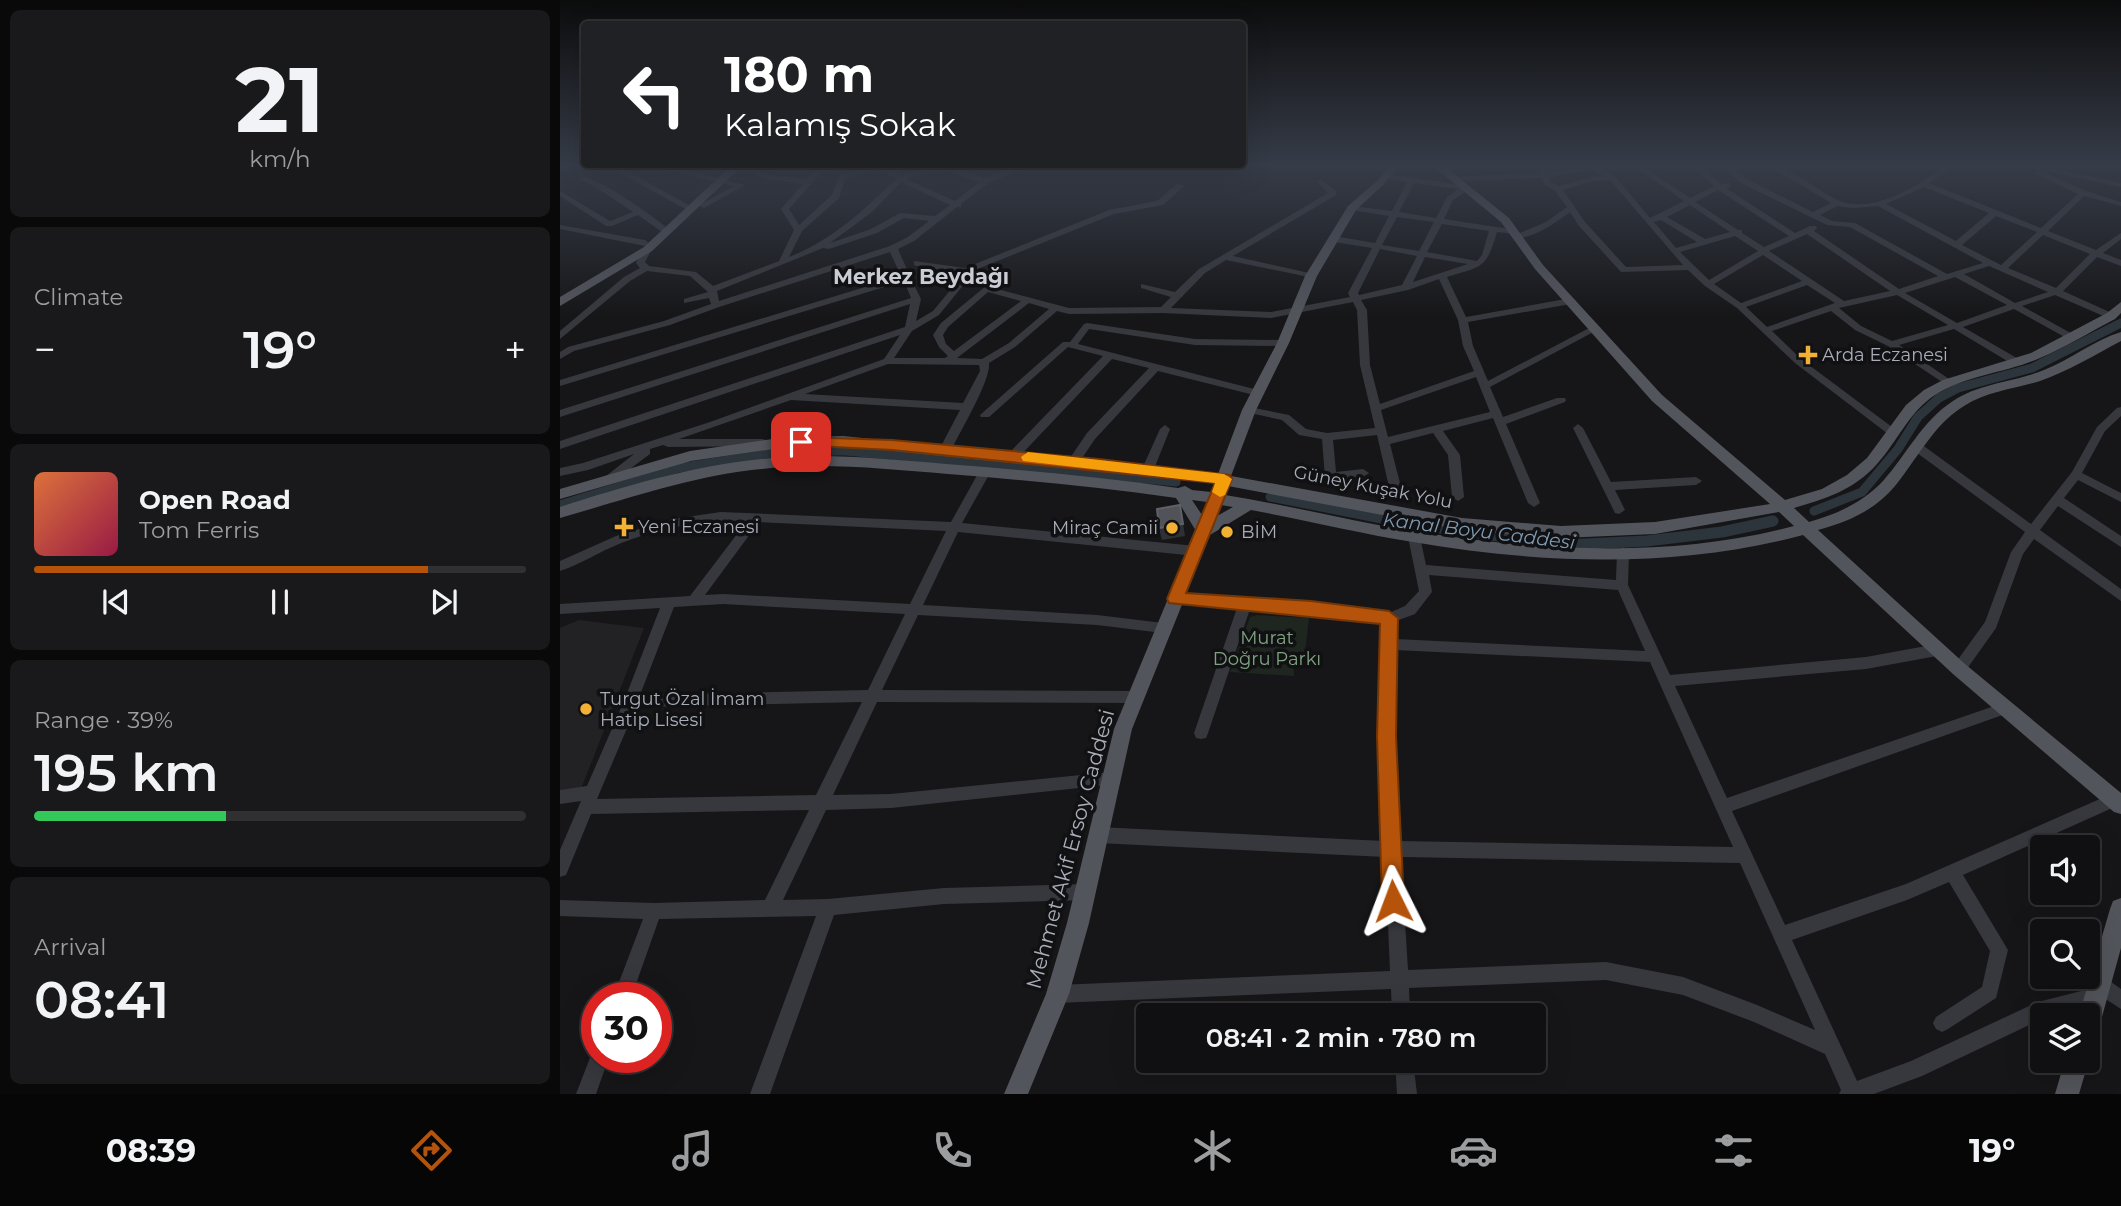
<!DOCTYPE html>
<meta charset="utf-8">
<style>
body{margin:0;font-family:Montserrat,sans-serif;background:#19191b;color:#f1f3f6;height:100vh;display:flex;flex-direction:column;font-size:26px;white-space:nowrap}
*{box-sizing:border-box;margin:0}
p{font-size:23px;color:#9c9d9f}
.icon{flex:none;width:38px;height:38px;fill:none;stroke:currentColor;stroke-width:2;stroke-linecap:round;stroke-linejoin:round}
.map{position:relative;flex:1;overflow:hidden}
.side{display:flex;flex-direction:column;gap:10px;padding:10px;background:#09090a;width:560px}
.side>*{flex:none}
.guide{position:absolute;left:21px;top:21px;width:665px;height:147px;border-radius:7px;box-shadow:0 7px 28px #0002,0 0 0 2px #303032;background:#202124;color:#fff;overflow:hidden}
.fabs{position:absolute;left:1470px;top:835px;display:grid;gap:14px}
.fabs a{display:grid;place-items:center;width:70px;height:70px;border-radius:7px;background:#101012;box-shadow:0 7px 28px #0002,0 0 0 2px #303032;font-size:35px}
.speed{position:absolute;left:21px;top:982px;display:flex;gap:14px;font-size:35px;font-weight:700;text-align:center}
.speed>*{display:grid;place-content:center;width:91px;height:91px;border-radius:50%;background:#101012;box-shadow:0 7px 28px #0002,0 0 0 2px #303032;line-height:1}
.speed .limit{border:10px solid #d22;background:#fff;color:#111}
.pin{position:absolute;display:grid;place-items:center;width:60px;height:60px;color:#fff;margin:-30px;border-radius:14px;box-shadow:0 4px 10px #0006}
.me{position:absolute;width:77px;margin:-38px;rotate:357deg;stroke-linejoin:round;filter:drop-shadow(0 0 5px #0008)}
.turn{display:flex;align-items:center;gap:24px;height:147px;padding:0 28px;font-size:32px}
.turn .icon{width:91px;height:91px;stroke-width:2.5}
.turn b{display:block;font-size:49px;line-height:60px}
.big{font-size:52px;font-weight:600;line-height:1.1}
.side .tile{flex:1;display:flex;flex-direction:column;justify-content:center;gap:10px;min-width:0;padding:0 24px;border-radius:10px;background:#19191b}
.side .dial{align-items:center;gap:0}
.dial b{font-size:91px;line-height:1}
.song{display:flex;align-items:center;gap:21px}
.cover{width:84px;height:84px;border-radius:10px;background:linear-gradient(135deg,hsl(20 70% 55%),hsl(340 70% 35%))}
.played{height:7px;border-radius:4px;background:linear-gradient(90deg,#b45309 80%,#303032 80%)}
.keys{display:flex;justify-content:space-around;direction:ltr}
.heat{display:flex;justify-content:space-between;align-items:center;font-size:38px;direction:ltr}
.charge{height:10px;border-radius:5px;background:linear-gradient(90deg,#34c759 39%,#303032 0)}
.trip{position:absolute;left:576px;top:1003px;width:410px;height:70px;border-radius:7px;background:#101012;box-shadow:0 7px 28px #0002,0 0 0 2px #303032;font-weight:600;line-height:70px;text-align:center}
.menu{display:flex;height:112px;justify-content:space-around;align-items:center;background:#060607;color:#9c9d9f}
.menu .icon{width:49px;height:49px}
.menu .on{color:#b45309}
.menu b{font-size:32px;color:#f1f3f6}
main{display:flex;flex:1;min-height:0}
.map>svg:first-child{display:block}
.built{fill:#222225}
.green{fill:#1e261f}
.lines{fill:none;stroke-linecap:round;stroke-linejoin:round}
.canal-far1{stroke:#2c353c;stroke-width:9}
.canal{stroke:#2c353c;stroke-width:11}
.minor{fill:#37383d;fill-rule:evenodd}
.major{fill:#53555c;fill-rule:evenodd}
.shaded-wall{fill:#2f3033}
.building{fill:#525359;stroke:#5f6168;stroke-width:2}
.route{fill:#b45309;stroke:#753606;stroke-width:2}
.slow{fill:#f59e0b}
.poi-dot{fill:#f2b134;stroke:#111113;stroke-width:2.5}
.labels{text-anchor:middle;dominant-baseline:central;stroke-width:7;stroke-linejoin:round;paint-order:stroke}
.poi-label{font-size:18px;fill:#a8adb8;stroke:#111113;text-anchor:start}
.street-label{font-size:18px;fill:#a8adb8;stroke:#111113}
.park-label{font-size:18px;fill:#7fa381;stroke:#111113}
.water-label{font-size:19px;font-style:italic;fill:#7f9bb3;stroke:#111113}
.far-district-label{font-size:21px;font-weight:bold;fill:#c9ccd4;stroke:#111113}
.near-street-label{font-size:21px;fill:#a8adb8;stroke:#111113}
</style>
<main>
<section class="side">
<div class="tile dial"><b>21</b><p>km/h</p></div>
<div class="tile"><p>Climate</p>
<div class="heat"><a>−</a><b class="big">19°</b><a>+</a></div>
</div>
<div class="tile">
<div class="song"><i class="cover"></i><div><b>Open Road</b><p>Tom Ferris</p></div></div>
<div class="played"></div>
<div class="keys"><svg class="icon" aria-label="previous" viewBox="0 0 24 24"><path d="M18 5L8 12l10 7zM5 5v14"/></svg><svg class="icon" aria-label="pause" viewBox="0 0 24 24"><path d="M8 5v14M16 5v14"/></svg><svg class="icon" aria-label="next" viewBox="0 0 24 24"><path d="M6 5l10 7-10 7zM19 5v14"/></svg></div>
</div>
<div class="tile"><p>Range · 39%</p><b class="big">195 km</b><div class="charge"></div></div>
<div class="tile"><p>Arrival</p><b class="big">08:41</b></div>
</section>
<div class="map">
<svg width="1561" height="1094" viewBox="0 0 1561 1094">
<rect width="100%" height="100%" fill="#161618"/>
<!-- built -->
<path class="built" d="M19,620L84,628L21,789L0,792V628Z"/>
<!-- green -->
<path class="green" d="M697,615L749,618L745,652L733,653L734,676L670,672L690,617Z"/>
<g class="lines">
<!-- canal-far1 -->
<path class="canal-far1" d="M710,497L837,522
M0,505L119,468L224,451H286L616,482
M1254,511L1302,492L1338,449L1358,417L1379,398L1398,388L1472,368L1561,323
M1206,522L1213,521"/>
<!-- canal -->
<path class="canal" d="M828,521L1004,545L1087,541L1162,532L1213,521"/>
<!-- minor -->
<path class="minor" d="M46,165H56L136,209L129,211Z
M89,165H104L185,185L144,208L140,206L141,204L174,186Z
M189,165H197L199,171L210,175L246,179C254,170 265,165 278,165L257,177L229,209L239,225L272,195L279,176L310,165H324L341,176L370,165H385L425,178L461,165H472L428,183L401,204V207H397L354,241L338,249L349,274L353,277L351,279L361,299L356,321L373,311L402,276V273L357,266L354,265V261L405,268L549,210L597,201L617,184L624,186L603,205L554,214L410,272L409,278L379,315L352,331L334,358H385L388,356L379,347L373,335L381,323L426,286L509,308L601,307L611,297L581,288V284L615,292L639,269L768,193L757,181L761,179L776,191V195L673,256L754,274V278L666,260L645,273L611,308L711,312L790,297L788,293L812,248L774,242L770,239L774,236L815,243L829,216L792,210L788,208L792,206L832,211L847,182L823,178V174H826L908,186V190L893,200L884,219L956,230L960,233L986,222L1007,207L995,191L985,185L981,178L895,181H892V177L979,173L974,165H982L986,173L1029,167L1027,165H1056L1042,169L1055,176L1090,218L1124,201L1072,165H1081L1130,198L1154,186L1131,165H1140L1161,184L1170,183V187L1166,188L1235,233L1250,226H1256L1257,228L1254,231L1339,289L1378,276L1290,227L1267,225L1181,183L1161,165H1170L1187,179L1253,212L1271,203L1240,184L1204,165C1220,165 1236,175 1249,183C1260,189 1271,198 1282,202C1319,212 1358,185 1387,165H1396L1369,183L1481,228L1518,194L1476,174L1475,172L1479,170L1463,165H1478L1561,183V187L1480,170L1526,191L1561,202V206L1524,196L1488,231L1536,250L1561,233V239L1543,253L1561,260V266L1537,257L1503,291L1554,314V318H1548L1495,295L1462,306L1516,336V340H1510L1454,309L1403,327L1462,361V365H1454L1394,329L1339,345L1392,381L1393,383L1388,386L1328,346L1295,330L1271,311L1212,331L1241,359L1336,430L1337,433L1336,436L1332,437L1235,363L1177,308L1145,286L1128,270L1061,272L1019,226L1010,212C995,223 975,238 956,238V234L937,232C926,269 923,266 887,277L906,317L1011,298L1016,301L1011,304L908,322L913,346L928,381L1033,326L1036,325L1041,328L930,387L943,417L997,398H1005L1006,400L1005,402L946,424L980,503L974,507L968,503L933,418L883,431L900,455L904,497L898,501L892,497L888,455L873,433L830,444L842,491L836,495L830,491L817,435L773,440L776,472L803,469L809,473L803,477L771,481L765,477L762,439L739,435L722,420L685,412L684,410L689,407L729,415L746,429L767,433L815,428L800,365L797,310L793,302L711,318L603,313L509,314L497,311L455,347L429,363C431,380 400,432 391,450L385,454L379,450L400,410L231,400L119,439H202L206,440L207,443L206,446L108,447L103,445L90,449V454L51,483L47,484L41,480L74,454L28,470L0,476V468L23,463L150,422L324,359L340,335L0,449V441L345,327L350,304L0,417V410L351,298L344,281L0,386V380L341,276L330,252L159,307L110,325L14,351L0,359V352L8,347L104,321L151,304L149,298L124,303V299L148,292L130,276L87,271L70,281L0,339V331L64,277L80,268L76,263L85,247L92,249L85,262L89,266L136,272L153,286L219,261L234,230L221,209L243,184L209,179L193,174ZM318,167L336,179C304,210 271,241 229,257L242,231L279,198L285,179ZM377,168L419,182L395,201L346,179ZM1034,170L1044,176L1032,177L999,186L991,182L989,177ZM1050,180L1123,265L1066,267L1025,222L1003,190L1033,181ZM341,182L390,205L375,216L340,213L311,229L270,243L312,212ZM854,183L898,189L887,197L876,218L839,212ZM1364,187L1429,213L1396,241L1326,204ZM1158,190L1229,236L1204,247L1182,233V230H1178L1135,202ZM1130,205L1170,232L1145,239L1107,217ZM1278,206L1292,208L1318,206L1423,263L1387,274L1295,223L1272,221L1260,215ZM1436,216L1477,232L1441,265L1402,245ZM837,217L874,222L859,251L822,245ZM344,218L369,221L348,237L330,246L159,301L157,291L263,248L269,249L317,233ZM1101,220L1137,242L1116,248L1094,222ZM882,224L929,231L922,255L917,261L867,252ZM1247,234L1330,291L1284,301L1209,251ZM1483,235L1530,254L1496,288L1448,268ZM1175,236L1198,251L1149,280L1120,252ZM820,249L857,256L842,285L799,295L798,293ZM1203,255L1242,281L1181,303L1154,284ZM865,257L908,264L853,282ZM1429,266L1488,292L1455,303L1404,274ZM1395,277L1447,305L1397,323L1345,293ZM879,279L898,320L903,346L914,371L820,404L810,365L807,310L801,300L848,290ZM1247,285L1275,303L1207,327L1186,307ZM428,292L461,301L394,351L386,344L383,335L388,327ZM1337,295L1388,325L1332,341L1301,326L1279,308ZM469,303L489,309L449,343L422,359L397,358ZM328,364L419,365L420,371L403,403L245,394ZM916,377L930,412L828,437L821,410Z
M20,176C38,177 98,219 112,232L105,234L78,215L52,226H46L0,196V191L50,221L73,212L34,186L20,180Z
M0,225L85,240L89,243L85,246L0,229Z
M527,323L635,339L723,340L728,343L723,346L635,345L529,329L518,344L702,391L703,393L698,396L598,371L535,439L518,464H510L508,461L527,433L589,368L552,359L457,459H449L447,456L449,453L543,356L508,347L429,417H421L420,415L503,342H510L524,324Z
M1561,407V416L1545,431L1522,473L1561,493V502L1518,480L1504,498L1561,536V547L1498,506L1480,530L1561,589V601L1474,539L1463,554L1436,628L1404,673L1399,675L1394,673L1392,669L1394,665L1425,622L1451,552L1465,532L1353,450L1352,447L1353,444H1361L1471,524L1512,472L1537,427L1557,408Z
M1018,424L1023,428L1051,482L1136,477L1142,481L1136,485L1055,490L1065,510L1059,514L1055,513L1013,428Z
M605,425L610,429L594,469L588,473L584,472L582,469L600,429Z
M424,469L430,473L402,523L636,546L642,551L636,556L398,532L363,605L537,615L603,623L608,624L610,628L608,632L603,633L537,625L358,615L322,690L574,691L579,693L581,697L579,701L574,703L317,702L273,795L331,794L551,772L556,774L559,779L556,784L331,808L266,810L223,900L268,899L384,888L526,884L532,886L534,892L532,898L526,900L384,904L274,915L210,1094H190L256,916L99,919L71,998H53L83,919L0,916V900L94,903L205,900L249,810L31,814L6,875L0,877V850L21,801L0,804V790L27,786L64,701L100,608L0,614V604L130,596L187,521C144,519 99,528 59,544C39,552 21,564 0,571V561L56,536L112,519L161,512L391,522L420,470ZM199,522L386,531L350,604L163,594L145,595ZM163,604L345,614L308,690L80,695L114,607ZM302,702L256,795L37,799L76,707Z
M854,533L860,537L866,565L1056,580L1057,552L1063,547L1067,549L1069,552L1068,585L1110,675L1306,657L1377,644L1382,646L1384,650L1382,654L1377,656L1306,669L1115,686L1167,798L1446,702L1451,704L1453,708L1451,712L1172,811L1225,925L1346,884L1549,795L1554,793L1559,795L1561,798L1559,805L1403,875L1448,950L1436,998L1388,1029L1382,1032L1376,1029L1373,1023L1376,1017L1422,987L1430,951L1389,882L1347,900L1232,940L1297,1081L1351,1061L1478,1002L1533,988L1531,983L1534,977L1540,974L1561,989V1009L1544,998L1542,1002C1524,1010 1502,1015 1482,1015V1019L1362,1076L1314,1094H1279L1281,1090L1265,1054L1194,1022L1123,995L1046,980L849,988L850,1015H832L831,989L497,1003L491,1000L488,994L491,988L497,985L830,971L825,857L538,843L532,840L530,835L532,830L538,827L824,841L820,736L822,622L751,613L690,609L648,733L646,738L641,739L636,738L634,733L677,608L615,604L610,603L609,599L610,595L615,594L751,603L829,613L845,606L859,591L848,537ZM869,575L1058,590L1085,651L835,639L836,621L855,614L872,592ZM835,650L1090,662L1173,847L840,841L834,736ZM841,857L1180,863L1255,1030L1197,1005L1123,977L1046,962L848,970Z
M37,1049V1057H49L36,1094H16L33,1050Z
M835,1060H853L857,1094H837Z"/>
<!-- major -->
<path class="major" d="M172,165H183L92,251L0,306V297L84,247Z
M829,165H839L824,184L796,210L757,276L729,343L696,410L671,476L902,518L1001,526L1095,522L1210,504L1092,401L975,269L941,222L872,165H883L949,218L983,265L1102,395L1225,500L1262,489L1287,475L1307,458L1346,405L1364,390L1383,380L1471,353L1547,313L1561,302V313L1555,319C1530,332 1506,347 1480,358C1446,373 1406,375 1375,395C1349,412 1337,442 1317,464C1294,490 1265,499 1234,508L1249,522C1277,514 1302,503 1323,481C1347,454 1362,421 1393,401C1419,383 1455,382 1484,370C1510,360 1534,340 1561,332V341C1535,355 1508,371 1480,381C1455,389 1427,391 1404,406C1373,425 1358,458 1335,486C1315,510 1288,522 1258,530L1405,664L1561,793V814L1554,812L1393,674L1243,535C1117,569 980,564 853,542C798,533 745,520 691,510L650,535L572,729L529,923L509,994L468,1094H444L486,994L507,923L554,729L636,531L616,498C540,487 464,480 388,474C325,469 264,462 201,469C131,476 67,499 0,518V507C65,486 132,466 201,459C263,452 324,459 386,464C464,470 541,477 618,488L625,486L632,490L651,492L654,483L283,446L220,448L131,461L0,499V489L130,451L220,438L283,436L658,474L682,410L717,343L745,276L788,206L818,180ZM668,486L902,530L1001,538L1095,534L1219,512L1234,526C1112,559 976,551 853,531C790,521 728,505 665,495ZM632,500L647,502L642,515ZM661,505L673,507L657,516Z
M1561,898V948L1540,1024L1536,1032L1528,1036V1015H1519L1550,909L1553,901Z
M1528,1057L1529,1060L1519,1094H1495L1505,1060H1528Z"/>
</g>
<!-- shaded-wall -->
<path class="shaded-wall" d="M620,505L625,536L602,540L599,528Z"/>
<!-- building -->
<path class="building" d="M620,505L623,524L599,528L597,509Z"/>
<!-- sky -->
<linearGradient id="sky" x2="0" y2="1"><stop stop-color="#0c0c0d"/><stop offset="0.52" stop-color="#363c48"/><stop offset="1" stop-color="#363c48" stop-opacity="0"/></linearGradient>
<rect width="1561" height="318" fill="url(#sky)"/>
<!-- route -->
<path class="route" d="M241,437L332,440L539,459L670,475L672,479L626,593L751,601L829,611L838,618L836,736L844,901L841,909L833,912L826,909L822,901L817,736L820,624L609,603L607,599L655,483L332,450L236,445V439Z"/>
<!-- slow -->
<path class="slow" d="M468,452L664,474L672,479L665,495L660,497L652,492L655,483L463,461L461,457Z"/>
<!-- markers -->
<g class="poi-dot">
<path d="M1244.5 344.5h7v7h7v7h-7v7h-7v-7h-7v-7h7z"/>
<path d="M60.5 516.5h7v7h7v7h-7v7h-7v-7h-7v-7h7z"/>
<circle cx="612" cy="528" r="7"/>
<circle cx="667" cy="532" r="7"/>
<circle cx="26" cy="709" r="7"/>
</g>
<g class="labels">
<!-- poi labels -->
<g class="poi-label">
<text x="1262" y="355">Arda Eczanesi</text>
<text x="78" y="527">Yeni Eczanesi</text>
<text x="598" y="528" text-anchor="end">Miraç Camii</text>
<text x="681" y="532">BİM</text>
<text x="40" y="699">Turgut Özal İmam<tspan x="40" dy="21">Hatip Lisesi</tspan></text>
</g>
<!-- street labels -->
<g class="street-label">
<text transform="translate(813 487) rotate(11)">Güney Kuşak Yolu</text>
</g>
<!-- park labels -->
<g class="park-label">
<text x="707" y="638">Murat<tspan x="707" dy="21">Doğru Parkı</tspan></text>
</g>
<!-- water labels -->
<g class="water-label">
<text transform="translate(919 531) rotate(7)">Kanal Boyu Caddesi</text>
</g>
<!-- far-district labels -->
<g class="far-district-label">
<text x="361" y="276">Merkez Beydağı</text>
</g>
<!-- near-street labels -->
<g class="near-street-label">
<text transform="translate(510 849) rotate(-75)">Mehmet Akif Ersoy Caddesi</text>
</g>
</g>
</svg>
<div class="fabs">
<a><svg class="icon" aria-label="sound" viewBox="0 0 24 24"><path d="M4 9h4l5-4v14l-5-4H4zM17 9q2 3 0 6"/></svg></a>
<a><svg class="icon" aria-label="search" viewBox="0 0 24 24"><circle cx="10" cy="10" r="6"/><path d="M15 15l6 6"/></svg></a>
<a><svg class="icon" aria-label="layers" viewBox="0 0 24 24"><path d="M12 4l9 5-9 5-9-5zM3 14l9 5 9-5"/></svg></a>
</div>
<div class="speed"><div class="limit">30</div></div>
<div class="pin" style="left:241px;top:442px;background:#d93025"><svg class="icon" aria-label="arrive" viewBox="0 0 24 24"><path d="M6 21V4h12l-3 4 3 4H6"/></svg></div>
<svg class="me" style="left:833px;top:901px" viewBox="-20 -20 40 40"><path d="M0-17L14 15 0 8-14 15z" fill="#b45309" stroke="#fff" stroke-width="4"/></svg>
<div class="trip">08:41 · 2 min · 780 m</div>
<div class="guide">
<div class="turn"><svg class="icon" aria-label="left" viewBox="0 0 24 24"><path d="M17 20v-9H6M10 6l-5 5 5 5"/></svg><div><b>180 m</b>Kalamış Sokak</div></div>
</div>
</div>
</main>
<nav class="menu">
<b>08:39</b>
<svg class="icon on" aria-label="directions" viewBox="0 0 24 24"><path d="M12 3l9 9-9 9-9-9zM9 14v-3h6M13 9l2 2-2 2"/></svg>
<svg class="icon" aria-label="music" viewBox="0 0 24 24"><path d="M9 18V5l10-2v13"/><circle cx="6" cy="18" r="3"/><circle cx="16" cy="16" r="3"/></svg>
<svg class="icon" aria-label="phone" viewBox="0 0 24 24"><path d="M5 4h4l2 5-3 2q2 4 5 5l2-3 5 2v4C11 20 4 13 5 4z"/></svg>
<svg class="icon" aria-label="climate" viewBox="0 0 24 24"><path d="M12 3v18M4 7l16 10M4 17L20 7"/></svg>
<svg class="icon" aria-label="car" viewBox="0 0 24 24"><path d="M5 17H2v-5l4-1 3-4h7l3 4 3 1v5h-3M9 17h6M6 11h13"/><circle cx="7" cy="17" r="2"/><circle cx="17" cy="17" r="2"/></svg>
<svg class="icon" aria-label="filters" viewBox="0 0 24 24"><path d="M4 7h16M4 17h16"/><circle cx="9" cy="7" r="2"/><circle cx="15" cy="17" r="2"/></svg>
<b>19°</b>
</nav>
